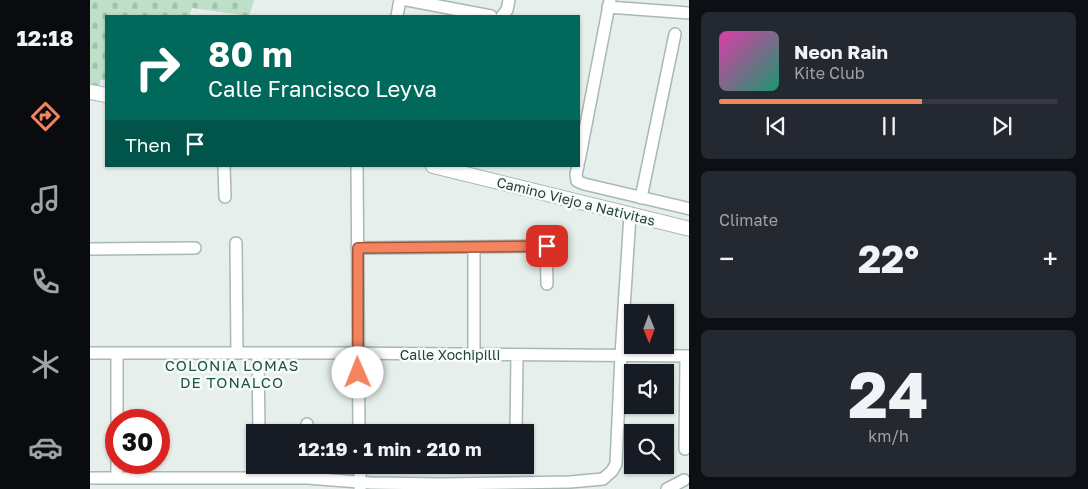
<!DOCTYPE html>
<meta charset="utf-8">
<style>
body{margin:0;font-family:"Golos Text",sans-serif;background:#242831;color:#f1f3f6;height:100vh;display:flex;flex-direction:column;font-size:19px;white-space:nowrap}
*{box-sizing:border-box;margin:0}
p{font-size:16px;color:#9ea1a6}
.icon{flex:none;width:28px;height:28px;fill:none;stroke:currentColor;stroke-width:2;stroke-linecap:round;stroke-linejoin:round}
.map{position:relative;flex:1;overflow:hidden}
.sheet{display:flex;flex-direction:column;gap:12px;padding:12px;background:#0d0f14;width:399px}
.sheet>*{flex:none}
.top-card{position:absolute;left:15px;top:15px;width:475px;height:152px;border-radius:0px;box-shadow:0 1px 4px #0004;background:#00695c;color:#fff;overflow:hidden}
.needle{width:32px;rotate:179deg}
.buttons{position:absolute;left:534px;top:304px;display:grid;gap:10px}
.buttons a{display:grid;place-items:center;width:50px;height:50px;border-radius:0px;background:#171b24;box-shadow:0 1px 4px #0004;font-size:25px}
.speed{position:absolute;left:15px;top:409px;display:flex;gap:10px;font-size:25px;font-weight:700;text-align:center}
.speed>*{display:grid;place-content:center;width:65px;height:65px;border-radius:50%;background:#171b24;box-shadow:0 1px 4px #0004;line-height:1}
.speed .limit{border:8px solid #d22;background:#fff;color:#111}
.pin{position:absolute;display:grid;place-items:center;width:42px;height:42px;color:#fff;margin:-21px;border-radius:10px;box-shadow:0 2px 8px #0006}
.me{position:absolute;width:55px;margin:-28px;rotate:359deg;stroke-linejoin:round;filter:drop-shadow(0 0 4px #0008)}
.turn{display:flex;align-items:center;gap:18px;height:105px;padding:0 20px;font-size:22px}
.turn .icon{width:65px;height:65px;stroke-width:2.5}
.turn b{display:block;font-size:35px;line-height:42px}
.then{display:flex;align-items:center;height:48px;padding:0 20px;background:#0003;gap:10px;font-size:19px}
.big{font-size:38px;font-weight:700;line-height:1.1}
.sheet .widget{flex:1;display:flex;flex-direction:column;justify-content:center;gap:8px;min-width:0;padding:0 18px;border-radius:8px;background:#242831}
.sheet .dial{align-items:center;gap:0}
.dial b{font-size:65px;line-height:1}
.song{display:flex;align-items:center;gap:15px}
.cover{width:60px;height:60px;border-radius:8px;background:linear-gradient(135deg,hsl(320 70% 55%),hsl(160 70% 35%))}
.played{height:5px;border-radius:2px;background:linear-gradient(90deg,#f4845f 60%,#363941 60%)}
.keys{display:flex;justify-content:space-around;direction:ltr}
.heat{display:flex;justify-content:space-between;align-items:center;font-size:28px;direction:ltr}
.trip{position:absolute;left:156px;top:424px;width:288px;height:50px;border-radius:0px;background:#171b24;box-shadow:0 1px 4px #0004;font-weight:700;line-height:50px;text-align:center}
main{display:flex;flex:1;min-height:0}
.menu{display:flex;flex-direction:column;width:90px;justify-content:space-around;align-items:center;background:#090b0e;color:#9ea1a6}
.menu .icon{width:35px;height:35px}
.menu .selected{color:#f4845f}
.menu b{font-size:22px;color:#f1f3f6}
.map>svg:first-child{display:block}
.cemetery{fill:url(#cemetery-stones)}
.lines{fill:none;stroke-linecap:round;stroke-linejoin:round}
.minor-casing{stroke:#a8b8b2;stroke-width:14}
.tertiary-casing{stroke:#a8b8b2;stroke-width:16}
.minor{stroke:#fff;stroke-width:11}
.tertiary{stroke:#fff;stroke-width:14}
.route-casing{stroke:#9f563e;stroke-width:12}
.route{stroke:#f4845f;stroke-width:9}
.labels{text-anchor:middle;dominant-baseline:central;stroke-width:5;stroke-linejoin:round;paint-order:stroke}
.street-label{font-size:14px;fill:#24423a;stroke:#f7fbf9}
.neighbourhood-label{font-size:15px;letter-spacing:1px;fill:#1f5548;stroke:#f7fbf9}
</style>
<main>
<nav class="menu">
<b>12:18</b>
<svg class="icon selected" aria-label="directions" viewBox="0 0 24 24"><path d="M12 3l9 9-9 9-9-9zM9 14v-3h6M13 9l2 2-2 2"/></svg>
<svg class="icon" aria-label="music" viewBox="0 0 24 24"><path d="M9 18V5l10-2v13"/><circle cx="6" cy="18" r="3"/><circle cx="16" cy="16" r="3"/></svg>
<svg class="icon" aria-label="phone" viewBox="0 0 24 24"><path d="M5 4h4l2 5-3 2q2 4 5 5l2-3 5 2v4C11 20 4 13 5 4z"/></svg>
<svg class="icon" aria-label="climate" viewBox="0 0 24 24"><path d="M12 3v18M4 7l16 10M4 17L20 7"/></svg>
<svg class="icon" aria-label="car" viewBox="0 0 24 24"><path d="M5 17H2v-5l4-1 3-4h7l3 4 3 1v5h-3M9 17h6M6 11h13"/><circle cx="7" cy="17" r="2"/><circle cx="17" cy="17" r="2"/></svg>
</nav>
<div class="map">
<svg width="600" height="489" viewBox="0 0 600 489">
<defs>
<pattern id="cemetery-stones" width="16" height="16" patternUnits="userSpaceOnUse" patternTransform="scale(1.25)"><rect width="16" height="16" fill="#bfe0c8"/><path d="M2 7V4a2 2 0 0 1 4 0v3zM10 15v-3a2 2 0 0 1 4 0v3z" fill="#a4c1ad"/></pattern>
</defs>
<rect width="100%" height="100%" fill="#e6efeb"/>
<!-- cemetery -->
<path class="cemetery" d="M0,0H164L159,16L102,8L99,16H16V80H10V86L0,85Z"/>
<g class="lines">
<!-- minor casing -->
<g class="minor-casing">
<path id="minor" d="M317,0L401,16
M518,7L600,13
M307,16L310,0
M412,16L417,10L419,0
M489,161L520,0
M134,166L135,197
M267,166L269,432
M488,166L486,174L487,181L494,184L600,209
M551,198L585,34
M456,238L457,284
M146,243L147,353
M267,248L457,246
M0,249L105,248
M0,353H251L600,356
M168,353L169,432
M384,354V247
M27,420V353
M217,424V432
M426,432L427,355
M595,449L596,356
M169,465V478
M217,465L218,478
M270,465V488
M27,477V462
M0,478H218L281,483L351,484L480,482L513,479L522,471L526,464L531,355L540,215
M577,489L594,480"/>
</g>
<!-- tertiary casing -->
<g class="tertiary-casing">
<path id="tertiary" d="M0,92L16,95
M343,166L600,229"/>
</g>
<!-- minor -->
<use href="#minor" class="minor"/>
<!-- tertiary -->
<use href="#tertiary" class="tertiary"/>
</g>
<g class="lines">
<!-- route casing -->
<g class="route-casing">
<path id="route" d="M268,373V248L457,246"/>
</g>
<!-- route -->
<use href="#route" class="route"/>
</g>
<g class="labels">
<!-- street labels -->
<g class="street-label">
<text transform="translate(486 201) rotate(14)">Camino Viejo a Nativitas</text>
<text x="360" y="354">Calle Xochipilli</text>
</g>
<!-- neighbourhood labels -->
<g class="neighbourhood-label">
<text x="142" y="365">COLONIA LOMAS<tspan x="142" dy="17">DE TONALCO</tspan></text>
</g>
</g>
</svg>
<div class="buttons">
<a><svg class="needle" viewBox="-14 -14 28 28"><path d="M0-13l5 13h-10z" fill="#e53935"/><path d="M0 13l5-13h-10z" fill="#9ea1a6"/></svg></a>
<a><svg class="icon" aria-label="sound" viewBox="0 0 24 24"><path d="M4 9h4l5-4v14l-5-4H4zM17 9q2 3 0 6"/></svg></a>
<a><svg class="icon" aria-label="search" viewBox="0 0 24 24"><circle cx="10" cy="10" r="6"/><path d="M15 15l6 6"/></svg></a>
</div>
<div class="speed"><div class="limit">30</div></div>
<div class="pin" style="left:457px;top:246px;background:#d93025"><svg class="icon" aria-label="arrive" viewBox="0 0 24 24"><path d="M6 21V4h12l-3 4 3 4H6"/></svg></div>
<svg class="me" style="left:268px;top:373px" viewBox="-20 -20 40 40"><circle r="19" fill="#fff"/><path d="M0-13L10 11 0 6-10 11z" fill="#f4845f"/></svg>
<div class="trip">12:19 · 1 min · 210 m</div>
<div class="top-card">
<div class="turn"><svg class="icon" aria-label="right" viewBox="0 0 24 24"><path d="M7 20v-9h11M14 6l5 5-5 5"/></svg><div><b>80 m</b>Calle Francisco Leyva</div></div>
<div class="then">Then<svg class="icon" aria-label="arrive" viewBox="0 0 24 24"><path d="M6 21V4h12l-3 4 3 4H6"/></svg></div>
</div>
</div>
<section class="sheet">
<div class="widget">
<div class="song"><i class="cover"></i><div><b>Neon Rain</b><p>Kite Club</p></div></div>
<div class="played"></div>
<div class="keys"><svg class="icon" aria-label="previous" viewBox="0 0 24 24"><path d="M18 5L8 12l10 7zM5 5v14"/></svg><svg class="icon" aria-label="pause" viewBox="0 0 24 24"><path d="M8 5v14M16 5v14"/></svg><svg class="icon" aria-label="next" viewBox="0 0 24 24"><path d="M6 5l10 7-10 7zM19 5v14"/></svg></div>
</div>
<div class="widget"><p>Climate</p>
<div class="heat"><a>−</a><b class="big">22°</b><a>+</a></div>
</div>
<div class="widget dial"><b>24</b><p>km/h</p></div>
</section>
</main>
